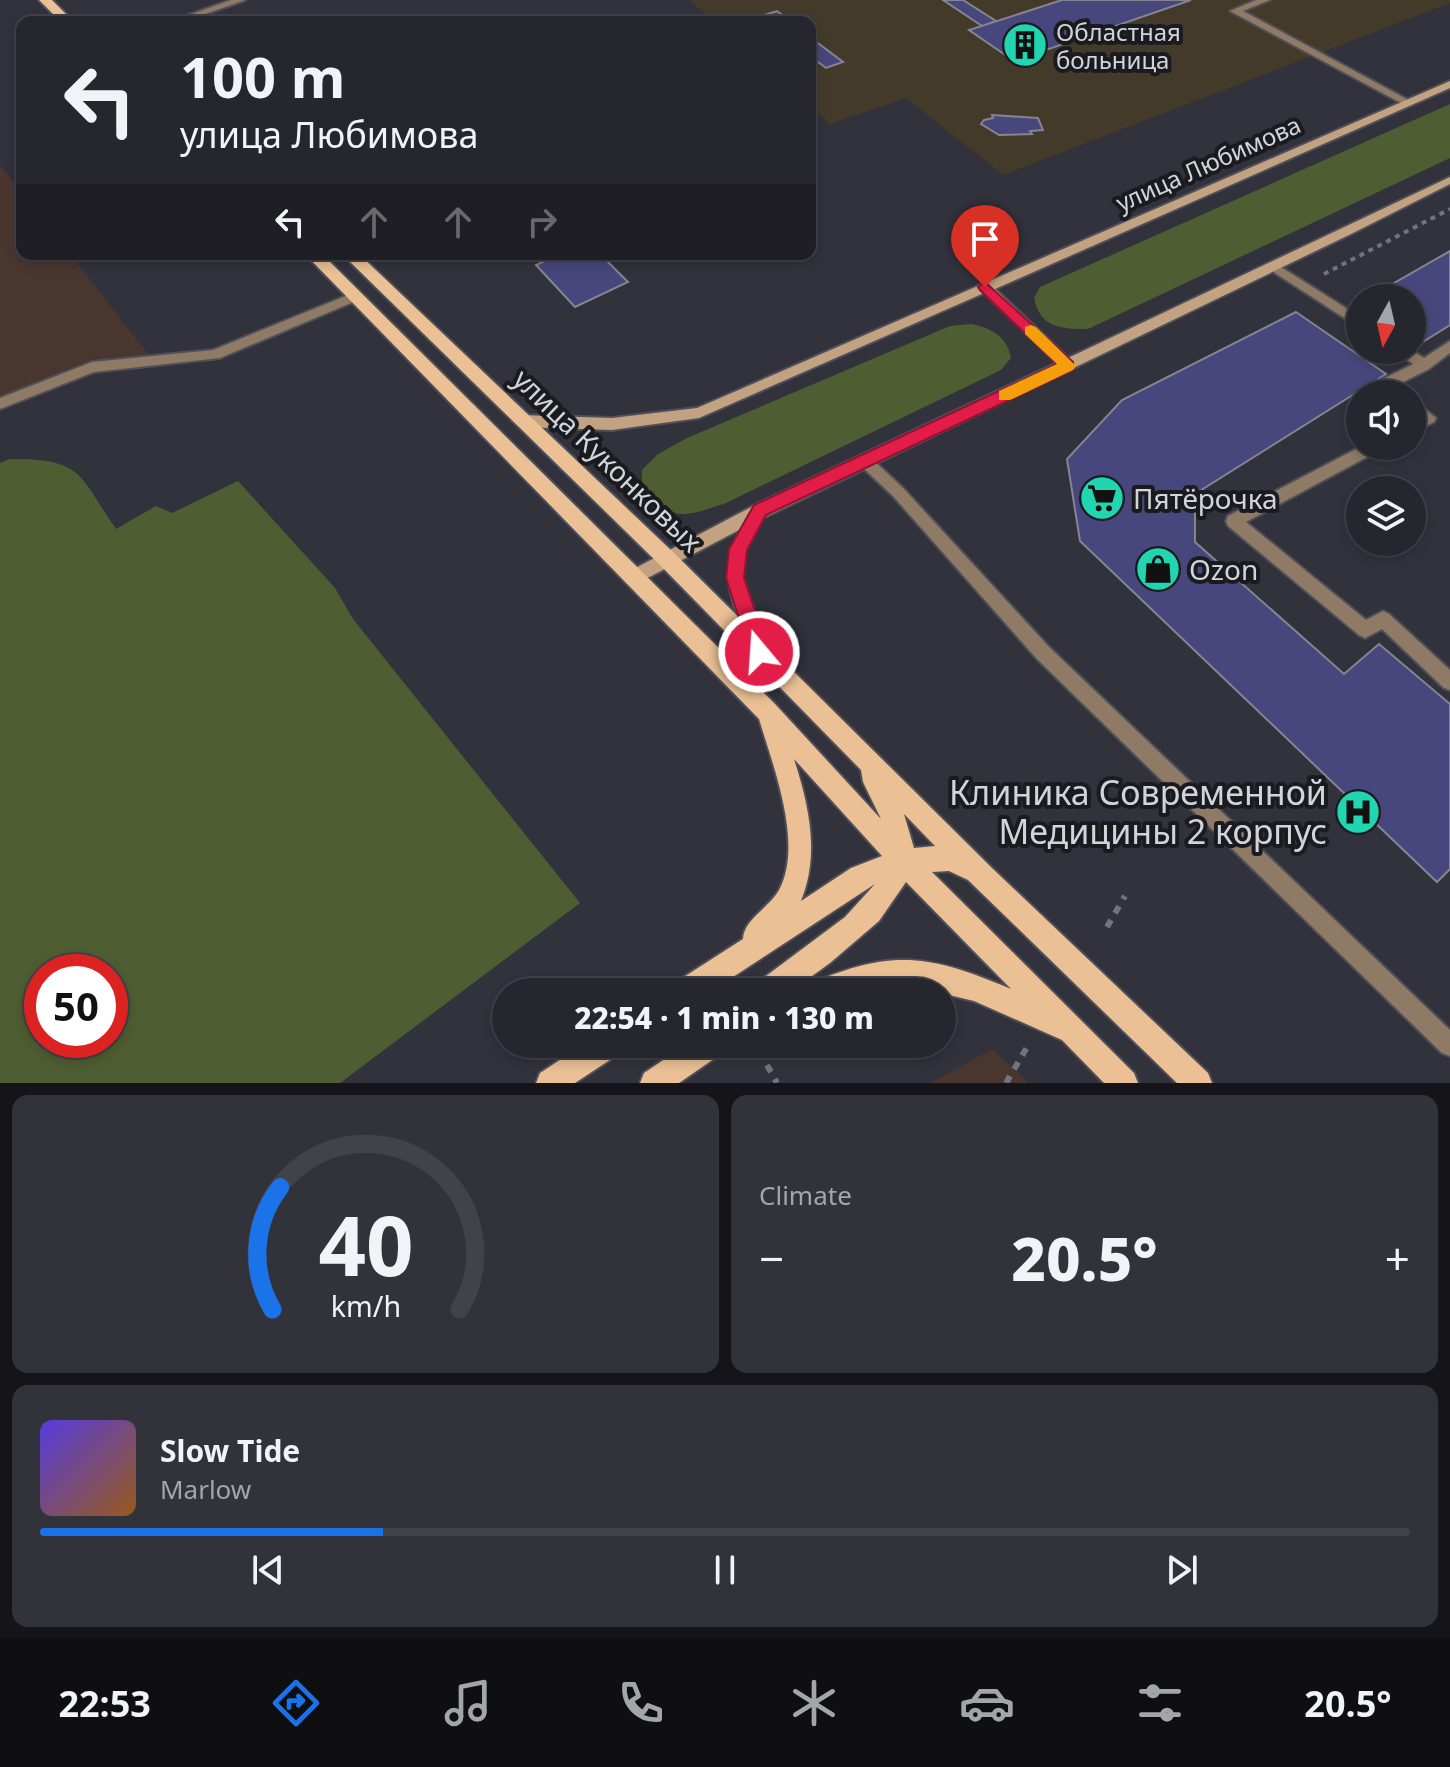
<!DOCTYPE html>
<meta charset="utf-8">
<style>
body{margin:0;font-family:"Noto Sans",sans-serif;background:#32323a;color:#f1f3f6;height:100vh;display:flex;flex-direction:column;font-size:30px;white-space:nowrap}
*{box-sizing:border-box;margin:0}
p{font-size:26px;color:#a4a5aa}
.icon{flex:none;width:44px;height:44px;fill:none;stroke:currentColor;stroke-width:2;stroke-linecap:round;stroke-linejoin:round}
.map{position:relative;height:1083px;overflow:hidden}
.details{display:flex;flex-direction:column;gap:12px;padding:12px;background:#151519;flex:1}
.details>*{flex:none}
.guide{position:absolute;left:16px;top:16px;width:800px;height:244px;border-radius:16px;box-shadow:0 4px 12px #0003,0 0 0 2px #42434a;background:#26262e;color:#f1f3f6;overflow:hidden}
.needle{width:52px;rotate:188deg}
.fabs{position:absolute;left:1346px;top:284px;display:grid;gap:16px}
.fabs a{display:grid;place-items:center;width:80px;height:80px;border-radius:50%;background:#26262e;box-shadow:0 4px 12px #0003,0 0 0 2px #42434a;font-size:40px}
.speed{position:absolute;left:24px;top:954px;display:flex;gap:16px;font-size:40px;font-weight:700;text-align:center}
.speed>*{display:grid;place-content:center;width:104px;height:104px;border-radius:50%;background:#26262e;box-shadow:0 4px 12px #0003,0 0 0 2px #42434a;line-height:1}
.speed .limit{border:12px solid #d22;background:#fff;color:#111}
.pin{position:absolute;display:grid;place-items:center;width:68px;height:68px;color:#fff;margin:-82px -34px;border-radius:50% 50% 50% 0;rotate:-45deg;box-shadow:0 0 8px #0007}
.pin .icon{rotate:45deg}
.me{position:absolute;width:88px;margin:-44px;rotate:342deg;stroke-linejoin:round;filter:drop-shadow(0 0 6px #0008)}
.turn{display:flex;align-items:center;gap:28px;height:168px;padding:0 32px;font-size:36px}
.turn .icon{width:104px;height:104px;stroke-width:2.5}
.turn b{display:block;font-size:56px;line-height:68px}
.lanes{display:flex;align-items:center;height:76px;padding:0 32px;background:#0003;justify-content:center;gap:40px;direction:ltr}
.lanes .off{opacity:.35}
.big{font-size:60px;font-weight:800;line-height:1.1}
.details .card{flex:1;display:flex;flex-direction:column;justify-content:center;gap:12px;min-width:0;padding:0 28px;border-radius:16px;background:#32323a}
.details .dial{align-items:center;gap:0}
.dial svg{height:208px;overflow:visible;fill:none;stroke:#42434a;stroke-width:7;stroke-linecap:round;text-anchor:middle}
.dial text{fill:#f1f3f6;stroke:none}
.song{display:flex;align-items:center;gap:24px}
.cover{width:96px;height:96px;border-radius:12px;background:linear-gradient(135deg,hsl(250 70% 55%),hsl(30 70% 35%))}
.played{height:8px;border-radius:4px;background:linear-gradient(90deg,#1a73e8 25%,#42434a 25%)}
.keys{display:flex;justify-content:space-around;direction:ltr}
.heat{display:flex;justify-content:space-between;align-items:center;font-size:44px;direction:ltr}
.details .tiles{flex:1;display:grid;gap:12px;grid-template-columns:1fr 1fr}
.card:last-child{grid-column:span 2}
.trip{position:absolute;left:492px;top:978px;width:464px;height:80px;border-radius:40px;background:#26262e;box-shadow:0 4px 12px #0003,0 0 0 2px #42434a;font-weight:800;line-height:80px;text-align:center}
.menu{display:flex;height:128px;justify-content:space-around;align-items:center;background:#0f0f12;color:#a4a5aa}
.menu .icon{width:56px;height:56px}
.menu .active{color:#1a73e8}
.menu b{font-size:36px;color:#f1f3f6}
.map>svg:first-child{display:block}
.industrial{fill:#49362f}
.medical{fill:#433a29}
.green{fill:#4f5d32;fill-rule:evenodd}
.building{fill:#47477d;stroke:#848591;stroke-width:2}
.lines{fill:none;stroke-linecap:round;stroke-linejoin:round}
.lane-casing{stroke:#4f4f59;stroke-width:4}
.street-casing{stroke:#4f4f59;stroke-width:4}
.secondary-casing{stroke:#4f4f59;stroke-width:4}
.primary-casing{stroke:#4f4f59;stroke-width:4}
.path-far1{stroke:#72737c;stroke-width:4;stroke-dasharray:5 5;stroke-linecap:butt}
.path{stroke:#72737c;stroke-width:6;stroke-dasharray:8 8;stroke-linecap:butt}
.lane{fill:#8f7a65;fill-rule:evenodd}
.street{fill:#8f7a65;fill-rule:evenodd}
.secondary{fill:#c2a280;fill-rule:evenodd}
.primary{fill:#eac094;fill-rule:evenodd}
.route{fill:#e11d48;stroke:#92132f;stroke-width:2}
.slow{fill:#f59e0b}
.labels{text-anchor:middle;dominant-baseline:central;stroke-width:8;stroke-linejoin:round;paint-order:stroke}
.far-poi-label{font-size:24px;fill:#d3d4db;stroke:#1a1b1f;text-anchor:start}
.far-street-label{font-size:24px;fill:#d3d4db;stroke:#1a1b1f}
.street-label{font-size:28px;fill:#d3d4db;stroke:#1a1b1f}
.poi-label{font-size:28px;fill:#d3d4db;stroke:#1a1b1f;text-anchor:start}
.near-poi-label{font-size:34px;fill:#d3d4db;stroke:#1a1b1f;text-anchor:end}
</style>
<div class="map">
<svg width="1450" height="1083" viewBox="0 0 1450 1083">
<rect width="100%" height="100%" fill="#32323d"/>
<!-- industrial -->
<path class="industrial" d="M0,165L22,193V254H70L149,355L0,409Z
M992,1049L1029,1083H931Z"/>
<!-- medical -->
<path class="medical" d="M689,0H1450V3L1003,175L906,98L830,124L810,107V22H714Z"/>
<!-- green -->
<path class="green" d="M1450,104V158L1088,329C1061,329 1040,328 1034,298L1040,287Z
M972,324C992,329 1007,336 1011,358L1001,370L726,503C684,517 674,523 642,488V470L658,454L687,438L950,326Z
M10,459C84,459 78,474 116,529L156,506L172,513L238,481L335,588L353,619L580,903L340,1083H0V463ZM42,972H110V1040H42Z"/>
<!-- building -->
<path class="building" d="M943,0H963L996,21L982,26Z
M1062,0H1191L1014,61L969,30Z
M777,11L790,21L773,22L764,15Z
M810,37L843,62L826,68L810,56Z
M992,115L1038,118L1043,130L1030,131L1032,134L999,135L981,124L984,120L993,118Z
M1450,251V325L1421,343L1412,337V298H1368Z
M560,254H600L628,282L575,307L536,265Z
M1296,312L1386,374L1195,494V542L1344,674L1379,644L1450,704V869L1437,882L1080,541L1067,459L1122,400Z"/>
<g class="lines">
<!-- lane casing -->
<g class="lane-casing">
<path id="lane" d="M231,0H245L183,22H169Z
M1256,0H1270L1243,11L1412,102L1403,104L1230,11Z
M1276,264L1360,317V328L1272,271V265Z
M1450,341V353L1429,369L1397,385L1406,394C1394,394 1386,395 1379,384L1381,380L1413,364L1394,350H1411L1424,358Z
M1412,399L1436,418L1434,422L1412,433V420L1418,417L1412,412Z
M1362,446H1382L1380,450L1246,522L1366,620L1383,611L1389,614L1450,670V690L1444,688L1382,629L1365,638L1359,635L1228,526L1226,521L1228,516Z
M865,455L870,457L903,488L1049,647L1450,1030V1056L1442,1053L1037,659L893,496L860,465L858,461L860,457Z"/>
</g>
<!-- street casing -->
<g class="street-casing">
<path id="street" d="M353,293L359,297L358,300L220,358L94,372L0,409V398L92,362L213,350Z"/>
</g>
<!-- secondary casing -->
<g class="secondary-casing">
<path id="secondary" d="M1450,81V88L995,289L1068,358L1450,177V184L1353,233L763,518L746,550L743,578L768,650L765,656L759,658L753,656L750,650C735,605 715,574 741,529L638,583L632,585L626,583L624,578L626,573L753,506L1057,363L984,293L699,418L612,430L520,427L513,421L520,415L612,418L697,408Z"/>
</g>
<!-- primary casing -->
<g class="primary-casing">
<path id="primary" d="M39,0H52L74,22H61Z
M305,254H322L775,704L881,819L863,782L861,770L660,565L342,254H359L674,553L993,869L1208,1073L1212,1083H1177L968,880L949,871L932,872L1134,1073L1138,1083H1104L1062,1040L974,1001L915,987L810,992L814,982C895,948 932,956 1011,989L906,882L879,921L830,963L790,992H754L758,982L845,917L875,884L710,992H672L676,982L743,939C743,920 770,907 779,890C804,844 773,766 759,719ZM794,759L882,856L851,868L801,901C820,854 809,806 794,759ZM904,814L935,846L914,848Z
M584,1044H623L619,1054L575,1083H536L540,1073Z
M687,1044H725L721,1054L679,1083H640L644,1073Z"/>
</g>
<!-- path-far1 -->
<path class="path-far1" d="M1324,274L1450,209"/>
<!-- path -->
<path class="path" d="M1107,927L1125,896
M767,1065L777,1083
M1006,1083L1029,1044"/>
<!-- lane -->
<use href="#lane" class="lane"/>
<!-- street -->
<use href="#street" class="street"/>
<!-- secondary -->
<use href="#secondary" class="secondary"/>
<!-- primary -->
<use href="#primary" class="primary"/>
</g>
<!-- route -->
<path class="route" d="M985,282L1073,362V370L766,515L747,550L744,578L769,652L766,658L759,661L752,658L726,578L729,549L754,505L1057,364L980,290L978,287Z"/>
<!-- slow -->
<path class="slow" d="M1031,325L1036,327L1076,366L1073,370L1010,400H999V391L1057,364L1025,334V327Z"/>
<!-- icons -->
<defs>
<g id="building-disc" transform="scale(2.3)"><circle r="9.5" fill="#20d5b0" stroke="#1a1b1f"/><path d="M-4-6H4V6H1V3H-1V6H-4ZM-2.5-4.3h1.7v1.8h-1.7ZM.8-4.3h1.7v1.8H.8ZM-2.5-1h1.7V.8h-1.7ZM.8-1h1.7V.8H.8Z" fill="#111"/></g>
<g id="supermarket-disc" transform="scale(2.3)"><circle r="9.5" fill="#20d5b0" stroke="#1a1b1f"/><path d="M-6-5.5h2.5l.6 2H6L4.5 2H-2.5L-4.4-4H-6ZM-1.5 3.2a1.3 1.3 0 1 0 .1 0ZM3 3.2a1.3 1.3 0 1 0 .1 0Z" fill="#111"/></g>
<g id="shop-disc" transform="scale(2.3)"><circle r="9.5" fill="#20d5b0" stroke="#1a1b1f"/><path d="M-5-2.5h2.3a2.7 3.5 0 0 1 5.4 0H5L5.5 6h-11ZM-1.5-2.5h3a1.5 2.3 0 0 0-3 0Z" fill="#111"/></g>
<g id="hospital-disc" transform="scale(2.3)"><circle r="9.5" fill="#20d5b0" stroke="#1a1b1f"/><path d="M-5-5h3v3.5h4V-5h3V5h-3V1.5h-4V5h-3Z" fill="#111"/></g>
</defs>
<g fill-rule="evenodd">
<use href="#building-disc" x="1025" y="45"/>
<use href="#supermarket-disc" x="1102" y="498"/>
<use href="#shop-disc" x="1158" y="569"/>
<use href="#hospital-disc" x="1358" y="812"/>
</g>
<g class="labels">
<!-- far-poi labels -->
<g class="far-poi-label">
<text x="1056" y="31">Областная<tspan x="1056" dy="28">больница</tspan></text>
</g>
<!-- far-street labels -->
<g class="far-street-label">
<text transform="translate(1208 163) rotate(-24)">улица Любимова</text>
</g>
<!-- street labels -->
<g class="street-label">
<text transform="translate(608 460) rotate(44)">улица Куконковых</text>
</g>
<!-- poi labels -->
<g class="poi-label">
<text x="1133" y="498">Пятёрочка</text>
<text x="1189" y="569">Ozon</text>
</g>
<!-- near-poi labels -->
<g class="near-poi-label">
<text x="1327" y="792">Клиника Современной<tspan x="1327" dy="39">Медицины 2 корпус</tspan></text>
</g>
</g>
</svg>
<div class="fabs">
<a><svg class="needle" viewBox="-14 -14 28 28"><path d="M0-13l5 13h-10z" fill="#e53935"/><path d="M0 13l5-13h-10z" fill="#a4a5aa"/></svg></a>
<a><svg class="icon" aria-label="sound" viewBox="0 0 24 24"><path d="M4 9h4l5-4v14l-5-4H4zM17 9q2 3 0 6"/></svg></a>
<a><svg class="icon" aria-label="layers" viewBox="0 0 24 24"><path d="M12 4l9 5-9 5-9-5zM3 14l9 5 9-5"/></svg></a>
</div>
<div class="speed"><div class="limit">50</div></div>
<div class="pin" style="left:985px;top:287px;background:#d93025"><svg class="icon" aria-label="arrive" viewBox="0 0 24 24"><path d="M6 21V4h12l-3 4 3 4H6"/></svg></div>
<svg class="me" style="left:759px;top:652px" viewBox="-20 -20 40 40"><circle r="17" fill="#e11d48" stroke="#fff" stroke-width="3"/><path d="M0-11L8 9 0 5-8 9z" fill="#fff"/></svg>
<div class="trip">22:54 · 1 min · 130 m</div>
<div class="guide">
<div class="turn"><svg class="icon" aria-label="left" viewBox="0 0 24 24"><path d="M17 20v-9H6M10 6l-5 5 5 5"/></svg><div><b>100 m</b>улица Любимова</div></div>
<div class="lanes"><svg class="icon" aria-label="left" viewBox="0 0 24 24"><path d="M17 20v-9H6M10 6l-5 5 5 5"/></svg><svg class="icon off" aria-label="ahead" viewBox="0 0 24 24"><path d="M12 20V5M6 11l6-6 6 6"/></svg><svg class="icon off" aria-label="ahead" viewBox="0 0 24 24"><path d="M12 20V5M6 11l6-6 6 6"/></svg><svg class="icon off" aria-label="right" viewBox="0 0 24 24"><path d="M7 20v-9h11M14 6l5 5-5 5"/></svg></div>
</div>
</div>
<section class="details">
<div class="tiles">
<div class="card dial"><svg viewBox="0 0 100 80">
<path d="M14 69A42 42 0 1 1 86 69"/>
<path d="M14 69A42 42 0 0 1 17 22" stroke="#1a73e8"/>
<text x="50" y="56" font-size="32" font-weight="700">40</text>
<text x="50" y="72" font-size="11">km/h</text>
</svg></div>
<div class="card"><p>Climate</p>
<div class="heat"><a>−</a><b class="big">20.5°</b><a>+</a></div>
</div>
<div class="card">
<div class="song"><i class="cover"></i><div><b>Slow Tide</b><p>Marlow</p></div></div>
<div class="played"></div>
<div class="keys"><svg class="icon" aria-label="previous" viewBox="0 0 24 24"><path d="M18 5L8 12l10 7zM5 5v14"/></svg><svg class="icon" aria-label="pause" viewBox="0 0 24 24"><path d="M8 5v14M16 5v14"/></svg><svg class="icon" aria-label="next" viewBox="0 0 24 24"><path d="M6 5l10 7-10 7zM19 5v14"/></svg></div>
</div>
</div>
</section>
<nav class="menu">
<b>22:53</b>
<svg class="icon active" aria-label="directions" viewBox="0 0 24 24"><path d="M12 3l9 9-9 9-9-9zM9 14v-3h6M13 9l2 2-2 2"/></svg>
<svg class="icon" aria-label="music" viewBox="0 0 24 24"><path d="M9 18V5l10-2v13"/><circle cx="6" cy="18" r="3"/><circle cx="16" cy="16" r="3"/></svg>
<svg class="icon" aria-label="phone" viewBox="0 0 24 24"><path d="M5 4h4l2 5-3 2q2 4 5 5l2-3 5 2v4C11 20 4 13 5 4z"/></svg>
<svg class="icon" aria-label="climate" viewBox="0 0 24 24"><path d="M12 3v18M4 7l16 10M4 17L20 7"/></svg>
<svg class="icon" aria-label="car" viewBox="0 0 24 24"><path d="M5 17H2v-5l4-1 3-4h7l3 4 3 1v5h-3M9 17h6M6 11h13"/><circle cx="7" cy="17" r="2"/><circle cx="17" cy="17" r="2"/></svg>
<svg class="icon" aria-label="filters" viewBox="0 0 24 24"><path d="M4 7h16M4 17h16"/><circle cx="9" cy="7" r="2"/><circle cx="15" cy="17" r="2"/></svg>
<b>20.5°</b>
</nav>
